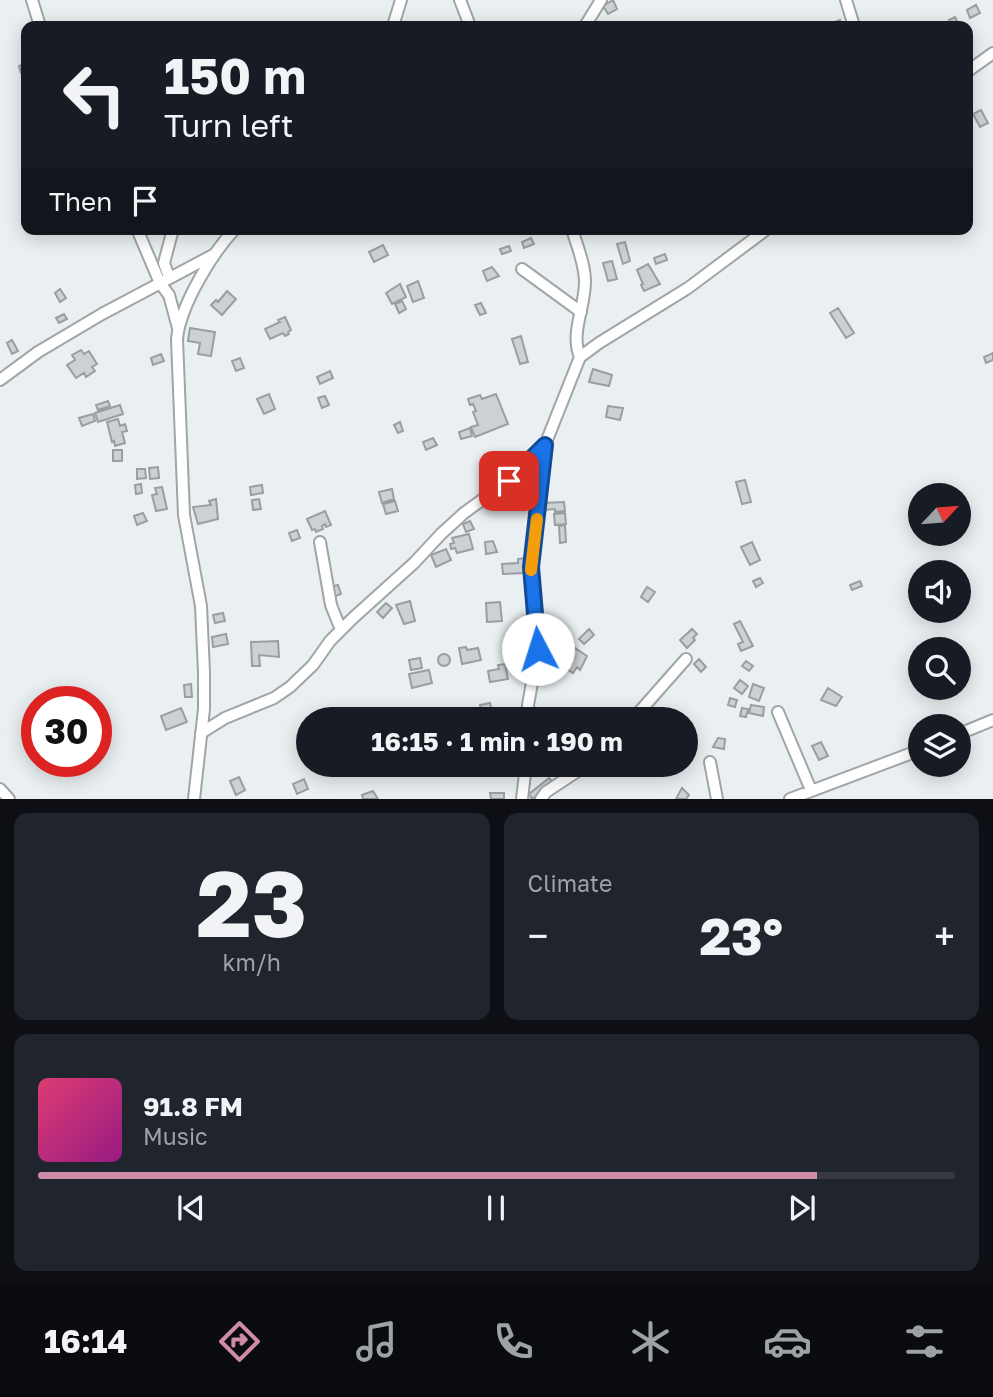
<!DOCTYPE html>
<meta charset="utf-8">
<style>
body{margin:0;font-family:"Golos Text",sans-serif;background:#20242c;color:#f1f3f6;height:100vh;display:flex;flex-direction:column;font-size:26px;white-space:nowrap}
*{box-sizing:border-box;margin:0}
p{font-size:23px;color:#9ea1a6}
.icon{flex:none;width:38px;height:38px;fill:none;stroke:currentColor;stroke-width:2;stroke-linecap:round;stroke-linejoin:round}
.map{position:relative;height:799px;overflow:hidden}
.side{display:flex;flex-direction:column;gap:14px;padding:14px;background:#0d0f14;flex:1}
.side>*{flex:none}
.banner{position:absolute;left:21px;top:21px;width:952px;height:214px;border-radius:14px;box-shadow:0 4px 18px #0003;background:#171b24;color:#f1f3f6;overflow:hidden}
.needle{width:46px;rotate:64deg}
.controls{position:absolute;left:908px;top:483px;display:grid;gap:14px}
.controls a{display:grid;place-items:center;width:63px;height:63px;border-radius:50%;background:#171b24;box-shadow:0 4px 18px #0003;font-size:35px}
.speed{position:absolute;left:21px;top:686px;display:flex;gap:14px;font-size:35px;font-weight:700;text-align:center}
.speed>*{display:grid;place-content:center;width:91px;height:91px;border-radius:50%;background:#171b24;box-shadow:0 4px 18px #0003;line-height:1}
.speed .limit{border:10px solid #d22;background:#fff;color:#111}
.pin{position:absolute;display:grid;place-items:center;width:60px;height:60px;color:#fff;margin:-30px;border-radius:14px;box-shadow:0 4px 10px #0006}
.me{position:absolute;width:77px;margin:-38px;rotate:355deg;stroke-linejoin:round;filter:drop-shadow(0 0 5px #0008)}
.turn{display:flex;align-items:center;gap:24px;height:147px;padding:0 28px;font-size:32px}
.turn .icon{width:91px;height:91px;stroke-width:2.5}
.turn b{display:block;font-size:49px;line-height:60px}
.then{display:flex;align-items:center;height:66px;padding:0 28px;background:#0003;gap:14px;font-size:26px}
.big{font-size:52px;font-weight:700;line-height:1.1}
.side .tile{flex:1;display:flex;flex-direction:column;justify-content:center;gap:10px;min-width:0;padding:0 24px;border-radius:14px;background:#20242c}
.side .dial{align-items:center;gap:0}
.dial b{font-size:91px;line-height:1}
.song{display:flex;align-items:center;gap:21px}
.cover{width:84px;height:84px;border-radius:10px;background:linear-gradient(135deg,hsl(340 70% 55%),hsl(310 70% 35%))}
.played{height:7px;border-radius:4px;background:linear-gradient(90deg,#cf8ca7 85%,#363941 85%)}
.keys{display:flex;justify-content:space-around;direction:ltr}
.heat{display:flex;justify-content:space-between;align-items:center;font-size:38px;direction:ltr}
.side .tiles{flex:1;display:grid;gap:14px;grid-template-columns:1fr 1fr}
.tile:last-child{grid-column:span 2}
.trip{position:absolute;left:296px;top:707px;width:402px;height:70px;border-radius:35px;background:#171b24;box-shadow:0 4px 18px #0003;font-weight:700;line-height:70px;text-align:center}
.menu{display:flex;height:112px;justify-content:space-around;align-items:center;background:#090b0e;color:#9ea1a6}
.menu .icon{width:49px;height:49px}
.menu .selected{color:#cf8ca7}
.menu b{font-size:32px;color:#f1f3f6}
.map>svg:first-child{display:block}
.building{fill:#ccd1d3;stroke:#999ea0;stroke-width:2}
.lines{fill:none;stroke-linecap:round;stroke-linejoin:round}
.minor-casing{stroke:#a0a5a7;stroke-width:14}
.minor{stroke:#fff;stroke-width:10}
.route-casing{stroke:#114b97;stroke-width:18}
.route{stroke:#1a73e8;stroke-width:12}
.slow{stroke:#f59e0b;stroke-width:12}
</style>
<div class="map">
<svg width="993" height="799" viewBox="0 0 993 799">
<rect width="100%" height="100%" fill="#eaf0f2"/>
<!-- building -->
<path class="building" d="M613,0L617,9L608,14L603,6Z
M976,5L980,13L970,18L967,10Z
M955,17L959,26H952L949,20Z
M840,20L842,26H830L829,24Z
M26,63V71L21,73L19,66Z
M981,110L988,123L980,127L973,114Z
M531,238L534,244L524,248L522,242Z
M625,242L630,261L623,264L617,244Z
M383,245L388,255L374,262L369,252Z
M509,246L511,251L502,254L500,249Z
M665,254L667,260L656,264L654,258Z
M612,261L617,279L608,281L603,263Z
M648,264L660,284L644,291L641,285L643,284L637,270Z
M492,267L499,276L487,281L483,271Z
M418,281L424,298L413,302L407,286Z
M400,284L406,297L392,304L386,293Z
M60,289L66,298L60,302L55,293Z
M227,291L236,299L222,315L211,305L216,300L218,302Z
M402,301L406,309L399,313L395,304Z
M481,303L486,313L480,315L475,305Z
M838,308L854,333L846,338L830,313Z
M64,314L67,319L59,323L56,318Z
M285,317L291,330L288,332L289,334L285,336L283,333L270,339L265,329L280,322L278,320Z
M190,328L215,332L211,356L198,354L200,343L188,341Z
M521,336L528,362L520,364L512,339Z
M12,340L18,351L12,354L7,343Z
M81,350L84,354L89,351L97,364L92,367L95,371L86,377L84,373L76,378L67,365L75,360L72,355Z
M993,353V360L986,363L984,357Z
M161,354L164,361L153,365L151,358Z
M240,358L244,368L236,371L232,361Z
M593,369L612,375L609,386L589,382Z
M330,371L333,378L320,384L317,377Z
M269,394L275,409L264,414L257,399Z
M496,394L508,424L475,437L471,427L478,425L473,412L476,411L473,404L470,405L468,399L480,395L482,399Z
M325,396L329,405L322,408L318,398Z
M108,401L110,406L98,410L96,405Z
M120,405L123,414L98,422L95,413Z
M608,406L623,408L620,420L606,417Z
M93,414L95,421L82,426L79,418Z
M118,419L120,426L125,424L127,431L122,432L125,443L115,446L114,441L112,442L107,422Z
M400,422L403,431L398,433L394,425Z
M470,428L472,436L461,439L459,432Z
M433,438L437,445L426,450L423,442Z
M113,450H122V461H113Z
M158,467L159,478L150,479L149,468Z
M137,469H145L146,478L137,479Z
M745,480L751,502L742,504L736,482Z
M141,484L142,493L136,494L135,485Z
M262,485L263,493L251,495L250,487Z
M162,487L167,509L156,511L152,495L157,494L155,488Z
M392,489L394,499L382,503L379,492Z
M216,499L218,519L198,524L193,507L211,505L209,501Z
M259,499L261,509L253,510L252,500Z
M395,501L398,511L386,514L383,504Z
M564,502L565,511L555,512V509L543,510L542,503Z
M325,511L331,525L326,527L325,524L322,526L323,529L316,532L315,529L312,530L307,519Z
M143,513L147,521L137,525L134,516Z
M565,513L566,524L555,525L554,514Z
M470,521L474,529L466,532L463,524Z
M565,525L566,542L560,543L559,526Z
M297,530L300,538L292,541L289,533Z
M469,534L473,549L457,553L455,548L451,549L450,544L454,543L452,538Z
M493,541L497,552L486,554L485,542Z
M752,542L760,560L750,565L741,547Z
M446,549L451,560L436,567L431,555Z
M525,558L526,573L503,574L502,564L518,563V559Z
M760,578L763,583L756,587L753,581Z
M860,581L862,586L852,590L850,585Z
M338,585L341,594L333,597L330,587Z
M647,587L655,592L648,602L641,597Z
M410,601L415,621L404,624L396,605Z
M500,602L502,621L487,622L486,603Z
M386,603L392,608L383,618L377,612Z
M223,613L225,621L215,623L213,615Z
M740,621L753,646L741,651L738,644L743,642L734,624Z
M589,629L594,635L584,644L579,639Z
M692,629L697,634L693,638L695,640L687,648L680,640Z
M226,634L228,644L213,647L212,637Z
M554,636L559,639L555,646L550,643Z
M278,641L279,657L259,655L260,666H252L251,642Z
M466,647L467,650L478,648L481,660L462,664L459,648Z
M575,648L587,656L580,670L577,667L573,673L564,667Z
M438 660a6 6 0 1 1 12 0a6 6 0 1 1-12 0Z
M420,658L422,668L411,670L409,660Z
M699,659L706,667L701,672L694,664Z
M746,661L753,666L749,671L742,666Z
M505,664L508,679L490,682L488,671L499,669L498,665Z
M429,670L432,683L412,688L409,674Z
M740,680L748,686L742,694L734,688Z
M191,684L192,697H185L184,685Z
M753,684L764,688L759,701L749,697Z
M828,688L842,697L836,706L821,700Z
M730,698L737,700L735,707L728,705Z
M490,703L494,719H483L480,705Z
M751,705L764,707L763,716L749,713Z
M181,708L187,722L166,730L161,716Z
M742,708L748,709L746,717L740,716Z
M463,712L470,719H452L451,715Z
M718,738L725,739L724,749L713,747Z
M821,742L828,756L819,760L812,746Z
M239,777L245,790L236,795L230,781Z
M549,778L553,782L532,799L529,794Z
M304,779L308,789L297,794L293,784Z
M682,788L689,795L686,799H676Z
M373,791L378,799H363L362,795Z
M490,793H504V799H491Z"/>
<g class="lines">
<!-- minor casing -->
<g class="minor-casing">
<path id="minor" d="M32,0L40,26
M460,0L470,26
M846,0L854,26
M393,26L401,0
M585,26L601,0
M968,71L993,53
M137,229L160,283L169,295L178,328
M572,229C577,246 585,264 585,282C585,308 570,333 580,357
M522,269L581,312
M169,277L164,263L173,229
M0,380L38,352L102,314L215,254
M320,542L331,605L341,630
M778,712L811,790
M528,719V705L538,649L531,567L545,445L580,357L599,343L688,288L767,229
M633,719L686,659
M201,733L225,718L274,698L290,687L313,665L330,641L353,618L414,563L441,534L464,513L508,481L545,445
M959,734L993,720
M710,762L717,799
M0,789L9,799
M194,799L204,709V672L201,606L184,515L177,339C180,306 212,253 235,229
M522,799L526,765
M541,799L546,792L587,765
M790,799L920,750"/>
</g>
<!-- minor -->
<use href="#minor" class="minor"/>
</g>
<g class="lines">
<!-- route casing -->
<g class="route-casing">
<path id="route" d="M509,481L545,445L531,567L538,649"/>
</g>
<!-- route -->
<use href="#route" class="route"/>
<!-- slow -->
<path class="slow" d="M531,570L537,519"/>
</g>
</svg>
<div class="controls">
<a><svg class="needle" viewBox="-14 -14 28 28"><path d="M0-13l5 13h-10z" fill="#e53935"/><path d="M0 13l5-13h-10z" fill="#9ea1a6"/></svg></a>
<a><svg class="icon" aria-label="sound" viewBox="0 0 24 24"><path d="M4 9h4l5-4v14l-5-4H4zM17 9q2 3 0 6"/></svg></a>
<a><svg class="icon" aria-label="search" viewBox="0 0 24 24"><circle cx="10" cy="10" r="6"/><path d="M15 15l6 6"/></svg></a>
<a><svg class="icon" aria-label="layers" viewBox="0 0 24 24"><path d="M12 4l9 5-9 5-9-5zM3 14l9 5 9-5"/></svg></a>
</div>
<div class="speed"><div class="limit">30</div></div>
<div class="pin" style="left:509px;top:481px;background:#d93025"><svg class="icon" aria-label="arrive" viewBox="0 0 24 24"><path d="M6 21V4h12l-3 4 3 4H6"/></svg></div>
<svg class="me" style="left:538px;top:649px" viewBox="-20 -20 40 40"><circle r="19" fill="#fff"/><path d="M0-13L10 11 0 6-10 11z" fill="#1a73e8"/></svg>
<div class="trip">16:15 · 1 min · 190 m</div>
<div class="banner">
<div class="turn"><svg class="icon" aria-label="left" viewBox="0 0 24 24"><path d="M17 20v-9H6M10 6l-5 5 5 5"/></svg><div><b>150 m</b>Turn left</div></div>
<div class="then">Then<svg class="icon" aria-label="arrive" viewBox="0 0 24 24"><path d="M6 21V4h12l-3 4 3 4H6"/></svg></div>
</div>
</div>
<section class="side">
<div class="tiles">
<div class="tile dial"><b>23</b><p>km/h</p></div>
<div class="tile"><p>Climate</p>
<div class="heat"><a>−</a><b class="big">23°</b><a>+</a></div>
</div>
<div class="tile">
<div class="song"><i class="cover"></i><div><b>91.8 FM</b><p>Music</p></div></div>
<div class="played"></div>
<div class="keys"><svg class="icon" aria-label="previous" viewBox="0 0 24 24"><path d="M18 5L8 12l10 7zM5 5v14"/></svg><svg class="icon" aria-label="pause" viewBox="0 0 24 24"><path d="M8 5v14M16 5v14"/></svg><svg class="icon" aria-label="next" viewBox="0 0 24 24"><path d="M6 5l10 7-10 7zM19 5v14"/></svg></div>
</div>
</div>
</section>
<nav class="menu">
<b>16:14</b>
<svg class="icon selected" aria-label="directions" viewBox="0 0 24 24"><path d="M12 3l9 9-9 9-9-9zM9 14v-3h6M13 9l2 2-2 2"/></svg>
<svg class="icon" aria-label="music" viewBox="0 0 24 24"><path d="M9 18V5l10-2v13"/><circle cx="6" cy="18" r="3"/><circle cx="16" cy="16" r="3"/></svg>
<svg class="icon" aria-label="phone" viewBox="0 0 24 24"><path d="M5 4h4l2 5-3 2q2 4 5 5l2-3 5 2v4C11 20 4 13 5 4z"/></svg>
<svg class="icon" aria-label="climate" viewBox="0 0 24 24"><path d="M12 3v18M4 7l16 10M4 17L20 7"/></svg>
<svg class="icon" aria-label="car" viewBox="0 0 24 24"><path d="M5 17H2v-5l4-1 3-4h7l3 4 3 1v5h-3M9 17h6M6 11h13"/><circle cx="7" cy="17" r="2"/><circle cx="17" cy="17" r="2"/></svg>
<svg class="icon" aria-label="filters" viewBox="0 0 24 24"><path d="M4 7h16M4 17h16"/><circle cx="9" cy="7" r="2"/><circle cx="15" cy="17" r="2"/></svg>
</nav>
